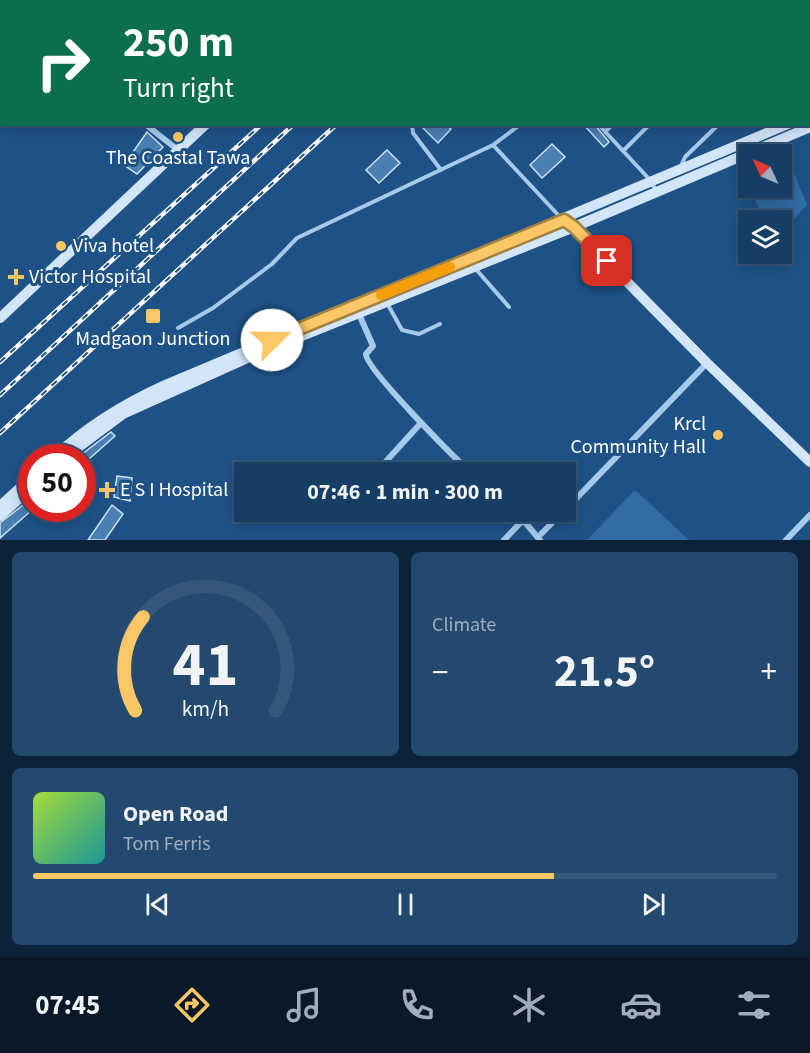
<!DOCTYPE html>
<meta charset="utf-8">
<style>
body{margin:0;font-family:"Source Sans 3",sans-serif;background:#23496e;color:#f1f3f6;height:100vh;display:flex;flex-direction:column;font-size:22px;white-space:nowrap}
*{box-sizing:border-box;margin:0}
p{font-size:20px;color:#9eaebf}
.icon{flex:none;width:33px;height:33px;fill:none;stroke:currentColor;stroke-width:2;stroke-linecap:round;stroke-linejoin:round}
.map{position:relative;height:540px;overflow:hidden}
.sheet{display:flex;flex-direction:column;gap:12px;padding:12px;background:#0c2238;flex:1}
.sheet>*{flex:none}
.guide{position:absolute;left:0px;top:0px;width:810px;height:126px;box-shadow:0 3px 15px #0003,0 0 0 2px #355779;background:#0b6e4f;color:#fff;overflow:hidden}
.needle{width:39px;rotate:314deg}
.tools{position:absolute;left:738px;top:144px;display:grid;gap:12px}
.tools a{display:grid;place-items:center;width:54px;height:54px;border-radius:0px;background:#163e65;box-shadow:0 3px 15px #0003,0 0 0 2px #355779;font-size:30px}
.speed{position:absolute;left:18px;top:444px;display:flex;gap:12px;font-size:30px;font-weight:700;text-align:center}
.speed>*{display:grid;place-content:center;width:78px;height:78px;border-radius:50%;background:#163e65;box-shadow:0 3px 15px #0003,0 0 0 2px #355779;line-height:1}
.speed .limit{border:9px solid #d22;background:#fff;color:#111}
.pin{position:absolute;display:grid;place-items:center;width:51px;height:51px;color:#fff;margin:-26px;border-radius:12px;box-shadow:0 3px 9px #0006}
.me{position:absolute;width:66px;margin:-33px;rotate:68deg;stroke-linejoin:round;filter:drop-shadow(0 0 4px #0008)}
.turn{display:flex;align-items:center;gap:21px;height:126px;padding:0 24px;font-size:27px}
.turn .icon{width:78px;height:78px;stroke-width:2.5}
.turn b{display:block;font-size:42px;line-height:51px}
.big{font-size:45px;font-weight:700;line-height:1.1}
.sheet .card{flex:1;display:flex;flex-direction:column;justify-content:center;gap:9px;min-width:0;padding:0 21px;border-radius:9px;background:#23496e}
.sheet .dial{align-items:center;gap:0}
.dial svg{height:156px;overflow:visible;fill:none;stroke:#355779;stroke-width:7;stroke-linecap:round;text-anchor:middle}
.dial text{fill:#f1f3f6;stroke:none}
.song{display:flex;align-items:center;gap:18px}
.cover{width:72px;height:72px;border-radius:9px;background:linear-gradient(135deg,hsl(80 70% 55%),hsl(180 70% 35%))}
.played{height:6px;border-radius:3px;background:linear-gradient(90deg,#fac666 70%,#355779 70%)}
.keys{display:flex;justify-content:space-around;direction:ltr}
.heat{display:flex;justify-content:space-between;align-items:center;font-size:33px;direction:ltr}
.sheet .tiles{flex:1;display:grid;gap:12px;grid-template-columns:1fr 1fr}
.card:last-child{grid-column:span 2}
.trip{position:absolute;left:234px;top:462px;width:342px;height:60px;border-radius:0px;background:#163e65;box-shadow:0 3px 15px #0003,0 0 0 2px #355779;font-weight:700;line-height:60px;text-align:center}
.tab-bar{display:flex;height:96px;justify-content:space-around;align-items:center;background:#091928;color:#9eaebf}
.tab-bar .icon{width:42px;height:42px}
.tab-bar .on{color:#fac666}
.tab-bar b{font-size:27px;color:#f1f3f6}
.map>svg:first-child{display:block}
.green{fill:#316ca4}
.building{fill:#4a7fb2;stroke:#cce2f8;stroke-width:1.5}
.lines{fill:none;stroke-linecap:round;stroke-linejoin:round}
.lane{stroke:#a7caeb;stroke-width:4}
.street{stroke:#a7caeb;stroke-width:6}
.secondary{stroke:#d3e5f8;stroke-width:10}
.rail-casing{stroke:#fff;stroke-width:4.5}
.rail{stroke:#1e5287;stroke-width:2;stroke-dasharray:7;stroke-linecap:butt}
.route-casing{stroke:#a28142;stroke-width:15}
.route{stroke:#fac666;stroke-width:10}
.slow{stroke:#f59e0b;stroke-width:10}
.poi-dot{fill:#fac666;stroke:#1e5287;stroke-width:2}
.labels{text-anchor:middle;dominant-baseline:central;stroke-width:6;stroke-linejoin:round;paint-order:stroke}
.poi-label{font-size:20px;fill:#fff;stroke:#1e5287;text-anchor:start}
</style>
<div class="map">
<svg width="810" height="540" viewBox="0 0 810 540">
<rect width="100%" height="100%" fill="#1e5287"/>
<!-- green -->
<path class="green" d="M788,158L807,205L782,232V220H764L750,188H782V161Z
M635,490L689,540H587Z"/>
<!-- building -->
<path class="building" d="M419,124H446L451,129L438,143Z
M583,124H594L609,142L604,147Z
M147,132L163,147L137,174L124,165Z
M552,144L565,157L542,178L530,165Z
M387,150L400,163L379,183L366,170Z
M111,432L115,436L82,465V458H77Z
M117,476L132,478L130,501L114,497Z
M32,498V510L0,538V523Z
M112,505L123,514L105,540H88Z"/>
<g class="lines">
<!-- lane -->
<path class="lane" d="M651,0L653,2
M579,2L580,0
M412,124L413,133L441,170
M598,124L651,181L656,191
M605,132L613,124
M493,145L561,218
M623,151L650,124
M681,166L685,157L719,124
M474,267L509,307
M387,303L402,330L419,334L440,324
M178,328L213,308L272,264L297,238L493,145L521,124"/>
<!-- street -->
<path class="street" d="M176,0L178,2
M0,6L2,7
M145,124L178,150
M359,314L373,346L366,354C365,368 454,457 470,472
M379,469L420,424
M455,472L462,465
M566,509L707,363
M420,512H421
M523,520L540,540
M538,537L563,512
M504,540L523,520L513,512
M786,540L810,515"/>
<!-- secondary -->
<path class="secondary" d="M322,2V0
M808,117L810,116
M570,224L707,363L810,462
M0,318L206,124
M53,458C87,426 123,404 165,385L788,124
M64,458L123,414L252,356L574,227L810,127
M0,506L32,477
M0,516L32,487"/>
<!-- rail casing -->
<g class="rail-casing">
<path id="rail" d="M429,2L430,0
M462,2L464,0
M0,362L262,124
M0,395L294,124
M0,433L337,124"/>
</g>
<!-- rail -->
<use href="#rail" class="rail"/>
</g>
<g class="lines">
<!-- route casing -->
<g class="route-casing">
<path id="route" d="M272,340L564,220L574,227L607,261"/>
</g>
<!-- route -->
<use href="#route" class="route"/>
<!-- slow -->
<path class="slow" d="M381,295L450,267"/>
</g>
<!-- markers -->
<g class="poi-dot">
<circle cx="178" cy="137" r="6"/>
<circle cx="61" cy="246" r="6"/>
<path d="M13 268h6v6h6v6h-6v6h-6v-6h-6v-6h6z"/>
<rect x="145" y="308" width="16" height="16" rx="3"/>
<circle cx="718" cy="435" r="6"/>
<path d="M104 481h6v6h6v6h-6v6h-6v-6h-6v-6h6z"/>
</g>
<g class="labels">
<!-- poi labels -->
<g class="poi-label">
<text x="178" y="158" text-anchor="middle">The Coastal Tawa</text>
<text x="73" y="246">Viva hotel</text>
<text x="29" y="277">Victor Hospital</text>
<text x="153" y="339" text-anchor="middle">Madgaon Junction</text>
<text x="706" y="424" text-anchor="end">Krcl<tspan x="706" dy="23">Community Hall</tspan></text>
<text x="120" y="490">E S I Hospital</text>
</g>
</g>
</svg>
<div class="tools">
<a><svg class="needle" viewBox="-14 -14 28 28"><path d="M0-13l5 13h-10z" fill="#e53935"/><path d="M0 13l5-13h-10z" fill="#9eaebf"/></svg></a>
<a><svg class="icon" aria-label="layers" viewBox="0 0 24 24"><path d="M12 4l9 5-9 5-9-5zM3 14l9 5 9-5"/></svg></a>
</div>
<div class="speed"><div class="limit">50</div></div>
<div class="pin" style="left:607px;top:261px;background:#d93025"><svg class="icon" aria-label="arrive" viewBox="0 0 24 24"><path d="M6 21V4h12l-3 4 3 4H6"/></svg></div>
<svg class="me" style="left:272px;top:340px" viewBox="-20 -20 40 40"><circle r="19" fill="#fff"/><path d="M0-13L10 11 0 6-10 11z" fill="#fac666"/></svg>
<div class="trip">07:46 · 1 min · 300 m</div>
<div class="guide">
<div class="turn"><svg class="icon" aria-label="right" viewBox="0 0 24 24"><path d="M7 20v-9h11M14 6l5 5-5 5"/></svg><div><b>250 m</b>Turn right</div></div>
</div>
</div>
<section class="sheet">
<div class="tiles">
<div class="card dial"><svg viewBox="0 0 100 80">
<path d="M14 69A42 42 0 1 1 86 69"/>
<path d="M14 69A42 42 0 0 1 18 21" stroke="#fac666"/>
<text x="50" y="56" font-size="32" font-weight="700">41</text>
<text x="50" y="72" font-size="11">km/h</text>
</svg></div>
<div class="card"><p>Climate</p>
<div class="heat"><a>−</a><b class="big">21.5°</b><a>+</a></div>
</div>
<div class="card">
<div class="song"><i class="cover"></i><div><b>Open Road</b><p>Tom Ferris</p></div></div>
<div class="played"></div>
<div class="keys"><svg class="icon" aria-label="previous" viewBox="0 0 24 24"><path d="M18 5L8 12l10 7zM5 5v14"/></svg><svg class="icon" aria-label="pause" viewBox="0 0 24 24"><path d="M8 5v14M16 5v14"/></svg><svg class="icon" aria-label="next" viewBox="0 0 24 24"><path d="M6 5l10 7-10 7zM19 5v14"/></svg></div>
</div>
</div>
</section>
<nav class="tab-bar">
<b>07:45</b>
<svg class="icon on" aria-label="directions" viewBox="0 0 24 24"><path d="M12 3l9 9-9 9-9-9zM9 14v-3h6M13 9l2 2-2 2"/></svg>
<svg class="icon" aria-label="music" viewBox="0 0 24 24"><path d="M9 18V5l10-2v13"/><circle cx="6" cy="18" r="3"/><circle cx="16" cy="16" r="3"/></svg>
<svg class="icon" aria-label="phone" viewBox="0 0 24 24"><path d="M5 4h4l2 5-3 2q2 4 5 5l2-3 5 2v4C11 20 4 13 5 4z"/></svg>
<svg class="icon" aria-label="climate" viewBox="0 0 24 24"><path d="M12 3v18M4 7l16 10M4 17L20 7"/></svg>
<svg class="icon" aria-label="car" viewBox="0 0 24 24"><path d="M5 17H2v-5l4-1 3-4h7l3 4 3 1v5h-3M9 17h6M6 11h13"/><circle cx="7" cy="17" r="2"/><circle cx="17" cy="17" r="2"/></svg>
<svg class="icon" aria-label="filters" viewBox="0 0 24 24"><path d="M4 7h16M4 17h16"/><circle cx="9" cy="7" r="2"/><circle cx="15" cy="17" r="2"/></svg>
</nav>
